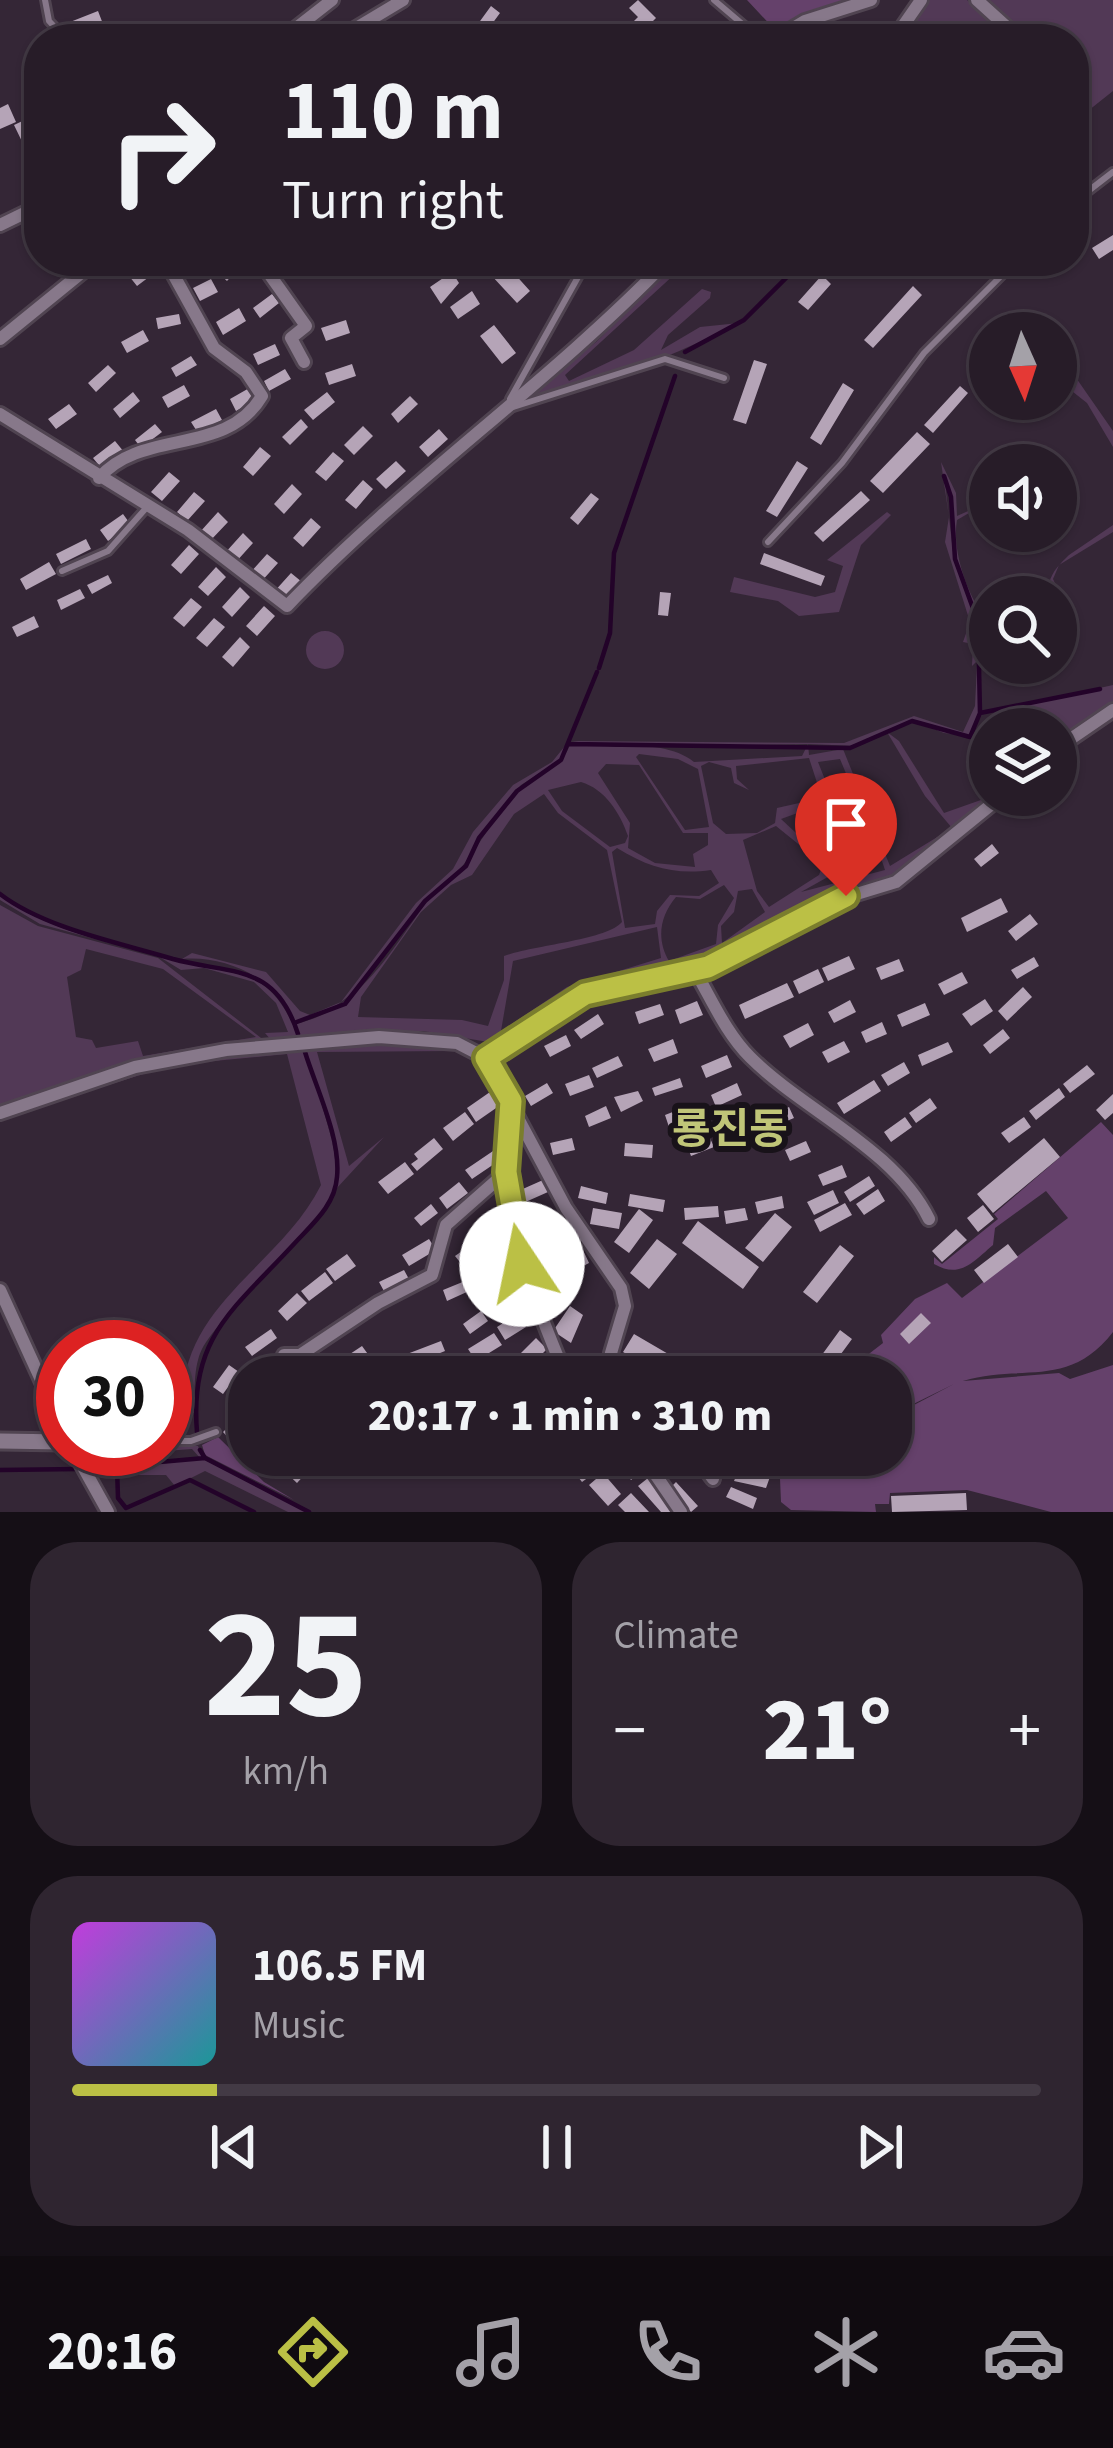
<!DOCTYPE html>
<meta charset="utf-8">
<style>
body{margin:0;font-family:"Source Sans 3","Noto Sans KR",sans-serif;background:#2f2530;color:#f1f3f6;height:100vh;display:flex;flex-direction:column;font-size:45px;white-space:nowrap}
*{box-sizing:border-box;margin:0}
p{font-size:39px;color:#a4a1a8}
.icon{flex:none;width:66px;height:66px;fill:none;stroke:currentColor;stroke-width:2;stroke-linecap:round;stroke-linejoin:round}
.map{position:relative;height:1512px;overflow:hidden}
.drawer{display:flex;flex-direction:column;gap:30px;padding:30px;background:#150f16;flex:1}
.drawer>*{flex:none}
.hud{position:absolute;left:24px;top:24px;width:1065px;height:252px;border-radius:48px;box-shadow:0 3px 9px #0004,0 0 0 3px #433a45;background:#271c28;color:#f1f3f6;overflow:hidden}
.needle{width:78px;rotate:177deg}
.fabs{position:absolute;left:969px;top:312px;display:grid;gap:24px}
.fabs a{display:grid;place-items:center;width:108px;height:108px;border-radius:50%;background:#271c28;box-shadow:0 3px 9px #0004,0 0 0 3px #433a45;font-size:60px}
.speed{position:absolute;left:36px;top:1320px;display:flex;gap:24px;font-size:60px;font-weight:700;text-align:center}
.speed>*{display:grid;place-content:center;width:156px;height:156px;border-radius:50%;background:#271c28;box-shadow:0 3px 9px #0004,0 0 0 3px #433a45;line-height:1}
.speed .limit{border:18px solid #d22;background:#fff;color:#111}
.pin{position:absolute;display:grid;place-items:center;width:102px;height:102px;color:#fff;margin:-123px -51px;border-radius:50% 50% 50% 0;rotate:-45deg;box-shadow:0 0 12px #0007}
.pin .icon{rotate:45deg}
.me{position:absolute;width:132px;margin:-66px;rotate:349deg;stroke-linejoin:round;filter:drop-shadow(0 0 9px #0008)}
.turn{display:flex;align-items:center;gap:42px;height:252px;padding:0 60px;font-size:54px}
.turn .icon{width:156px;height:156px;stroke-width:2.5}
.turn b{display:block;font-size:84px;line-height:102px}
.big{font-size:90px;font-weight:800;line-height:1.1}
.drawer .tile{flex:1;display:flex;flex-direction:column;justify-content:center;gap:18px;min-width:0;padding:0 42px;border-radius:48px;background:#2f2530}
.drawer .dial{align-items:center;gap:0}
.dial b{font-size:156px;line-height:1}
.song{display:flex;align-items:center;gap:36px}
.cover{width:144px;height:144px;border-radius:18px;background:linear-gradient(135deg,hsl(290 70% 55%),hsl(180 70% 35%))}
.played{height:12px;border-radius:6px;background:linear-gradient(90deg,#bbc045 15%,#433a45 15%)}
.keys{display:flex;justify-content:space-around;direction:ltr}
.heat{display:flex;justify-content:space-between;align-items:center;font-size:66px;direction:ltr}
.drawer .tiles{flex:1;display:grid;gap:30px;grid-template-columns:1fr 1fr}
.tile:last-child{grid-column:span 2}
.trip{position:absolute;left:228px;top:1356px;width:684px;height:120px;border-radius:48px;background:#271c28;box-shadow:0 3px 9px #0004,0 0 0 3px #433a45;font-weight:800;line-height:120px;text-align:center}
.tab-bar{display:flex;height:192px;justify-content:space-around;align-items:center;background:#100b10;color:#a4a1a8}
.tab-bar .icon{width:84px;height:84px}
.tab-bar .current{color:#bbc045}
.tab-bar b{font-size:54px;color:#f1f3f6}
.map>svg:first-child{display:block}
.green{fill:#523956;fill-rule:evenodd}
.forest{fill:#65416b}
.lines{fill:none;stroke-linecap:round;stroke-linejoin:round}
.stream{stroke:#230329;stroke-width:4.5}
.building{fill:#b5a4b7}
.service-casing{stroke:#504451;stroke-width:12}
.minor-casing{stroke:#504451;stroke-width:18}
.tertiary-casing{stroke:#504451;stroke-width:21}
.service{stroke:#87788a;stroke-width:6}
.minor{stroke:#87788a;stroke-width:12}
.tertiary{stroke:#87788a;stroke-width:15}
.route-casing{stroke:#7a7d2d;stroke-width:30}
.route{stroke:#bbc045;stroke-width:21}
.labels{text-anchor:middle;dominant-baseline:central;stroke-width:12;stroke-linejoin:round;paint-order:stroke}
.quarter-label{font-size:42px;font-weight:bold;fill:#c0c578;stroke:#181219}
</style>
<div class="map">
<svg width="1113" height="1512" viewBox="0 0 1113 1512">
<rect width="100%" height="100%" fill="#342636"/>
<!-- green -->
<path class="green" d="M930,0H967L1014,39H901Z
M987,0H1113V91L1074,122V39H1028Z
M679,261H689L565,375L569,381L634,350L702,289L711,292L710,298L668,335L661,350L700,327L739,323C691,348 578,396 524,400L596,342Z
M1056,349L1113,431V447L1087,403L1063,384Z
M941,462L956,493L957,516L986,503L957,520C952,548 965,587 980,611L990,588L1014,581L1029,593L1049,583C1053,570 1060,564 1069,555L1113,525V532L1059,565L1053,579L1060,594L990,597V622L982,621L979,661V622L956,559L952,496L944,475L954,560L977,622V661L972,666L973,644L963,642L970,622L945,542L949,517Z
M887,512L891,515L861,545L839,612L799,616L778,601L730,592L734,577L815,597L835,592L843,566L827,560Z
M306 650a19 19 0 1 1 38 0a19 19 0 1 1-38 0Z
M977,664L981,705L972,736L944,733L912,720L856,746L808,744L809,755L843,749L890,866L952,828L925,796L887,732L899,741L944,813L995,795L899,873L816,901L717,959L582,990L494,1043L423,1031L271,1040L265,1033L288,1032L276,1003L254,982L204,968L181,970L158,956L40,924L0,900V895C46,931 117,944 173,960C236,978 267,962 297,1034L295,1024C361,1010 393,947 431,896C380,942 371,1006 295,1022C277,979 227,955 182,959L192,953L266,972L300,1011L310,1015L341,1002L416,903L453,869L473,832L513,785L552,762L569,741L560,760L521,785L479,838L465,865L433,893C473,867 486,822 520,789C537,772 560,770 570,745C608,748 664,738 694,762L802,756L808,744L616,747L571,741L844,743L914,716L963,732L975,706ZM639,754L678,759L698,769L709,827L685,830L636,757ZM809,758L821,795L817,799L777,808L775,823L757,833L726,834L713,823L701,766L709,762L731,768L734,783L749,790L737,779L736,766ZM840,759L870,831L849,840L818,762ZM606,764L639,765L683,833H708V845L693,854L695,867L655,863L628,848L630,823L598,773ZM581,782C605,789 620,813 628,836L625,843L610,847L562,811L548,790ZM544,794L558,813L607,850L622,922C607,940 534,945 504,956V980L488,1026L462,1020L358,1017L361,997L421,912L451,885L472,875L514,814ZM825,803L848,857L829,870L824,859L781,819ZM776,826L823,864L819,875L769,907L757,891L743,840ZM873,834L885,870L801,892L851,864L850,845ZM617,848C649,868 676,875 711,870L719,883L699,896L670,895L657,911L655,924L625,928L612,852ZM724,885L734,898L718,925L716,944L669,961C656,939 660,916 676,897L700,899ZM752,889L765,912L722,943L721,926L734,912L738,891ZM657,927L661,958L567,987L501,1031L513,961Z
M1113,685V702L1056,742V729H1021L1029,719L1028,704Z
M0,905L38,926L158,958L265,1041L194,1050L0,1107ZM86,949L163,969L256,1037L143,1056L138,1041L96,1048L92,1040L76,1037L67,977L81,970Z
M401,1043L453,1051L317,1052L349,1166L384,1137L336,1189L335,1151L306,1049Z
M302,1048C316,1083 336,1136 336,1174C336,1226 228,1300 202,1349C193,1367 195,1393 194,1413L183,1407C178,1306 281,1266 321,1185L287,1054L172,1065L0,1119L103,1081L198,1057Z
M165,1445L198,1446L203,1459L307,1512H288L205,1471L175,1486L166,1475H118V1469L201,1459L192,1449L86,1457L84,1449Z"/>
<!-- forest -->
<path class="forest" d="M747,0H854L777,32Z
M1101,1122L1113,1135V1332C1068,1390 1021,1363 963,1381L1059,1373L1070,1379L1113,1365V1512H1051L967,1490L890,1493L889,1504H875L876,1512L791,1510L781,1502L779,1455H891V1417L954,1384L891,1415V1377H847L848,1370L883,1343L881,1335L915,1299L947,1283L962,1298L1068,1218L1046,1191L995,1228L993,1245C973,1262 960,1279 934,1264V1257L942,1264L998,1219L994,1214Z
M218,1437L264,1482L294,1500L205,1455L202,1445Z"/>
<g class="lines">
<!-- stream -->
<path class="stream" d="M685,352L744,320L803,261
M944,476L951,497L955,559L978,622L980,713
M599,668L610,633L614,553L675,376
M569,744L850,748L912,721L970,737L980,713L1100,689
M0,894C44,928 120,943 173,959C231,975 275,962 298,1034
M294,1023L345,1004L425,901L466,866L479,838L517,791L561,760L597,672
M197,1432C189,1337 234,1309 293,1245C311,1225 335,1206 337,1177C341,1138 316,1088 305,1052
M205,1458L309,1512
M91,1468L205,1458L200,1450
M117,1468L118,1498L126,1508L190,1480L254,1512
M0,1470L79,1469"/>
</g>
<!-- building -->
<path class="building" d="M638,0L656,18L635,39H616L638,17L629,8Z
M491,6L500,13L481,39H467Z
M98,11L103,24L71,38L65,24Z
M8,104L16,122L0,129V108Z
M31,117L39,152L29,156L14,125Z
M1113,235V250L1099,259L1092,248Z
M149,261L157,271L137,286L129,276Z
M223,261H245L227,281L215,270Z
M421,261H444L424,277L415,265Z
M478,261H503L530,291L517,303Z
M452,272L459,283L441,304L430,287Z
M822,275L831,284L808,310L798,302Z
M211,279L218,292L200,301L193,288Z
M913,286L922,295L873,348L864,340Z
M472,291L480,304L458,319L450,307Z
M272,294L279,303L260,318L253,308Z
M239,308L246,321L223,335L216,322Z
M179,314L181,324L158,329L156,318Z
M346,320L350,333L326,341L321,328Z
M494,325L516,353L502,364L480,336Z
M143,330L149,341L127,353L121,342Z
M275,344L280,355L258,365L253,354Z
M191,356L197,365L176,377L171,368Z
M754,360L767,364L746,424L733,420Z
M352,364L356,376L329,385L325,373Z
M108,365L116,373L96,392L88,383Z
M285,369L291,379L269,391L264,381Z
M843,383L854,390L821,445L810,438Z
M184,385L190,396L168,408L162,397Z
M960,386L968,393L933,433L924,425Z
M251,387L258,399L236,411L230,399Z
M133,392L140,401L120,418L113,409Z
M327,392L335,402L313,420L304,410Z
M410,396L418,404L398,423L391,414Z
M69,404L77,414L56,429L48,419Z
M216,409L222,420L198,433L191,422Z
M301,419L308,427L290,445L282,437Z
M155,424L162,432L141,448L135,440Z
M363,426L373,436L354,455L344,445Z
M439,429L448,439L428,457L419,447Z
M917,432L930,444L883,493L870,481Z
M115,441L124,452L102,469L93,458Z
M260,447L271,456L253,476L243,467Z
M333,452L344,461L326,481L315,472Z
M396,461L406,471L386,489L376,479Z
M797,461L808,468L777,517L766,511Z
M169,472L180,481L162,501L151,492Z
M363,480L373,489L356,509L345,500Z
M292,484L302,494L284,514L274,504Z
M861,491L870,500L823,542L814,533Z
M194,492L205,501L187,521L177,512Z
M591,493L599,499L578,525L570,518Z
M218,512L228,522L210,541L200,532Z
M123,514L131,525L108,541L100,530Z
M311,518L321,527L303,547L293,538Z
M243,533L253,543L235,563L225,553Z
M86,539L91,549L61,564L56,554Z
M189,545L199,554L181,574L171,565Z
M764,553L825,576L821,586L760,564Z
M267,554L278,563L260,583L249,574Z
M49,562L56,574L26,590L20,579Z
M216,567L226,577L208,596L198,587Z
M291,573L302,582L284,602L273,593Z
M108,575L112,583L92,594L87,585Z
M240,587L250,597L232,617L222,607Z
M80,589L85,598L61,610L57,600Z
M660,592L671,593L668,616L658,615Z
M191,598L202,607L184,627L173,618Z
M264,606L275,616L257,636L246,626Z
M34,616L39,627L17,637L12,627Z
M214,618L225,627L207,647L196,638Z
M240,637L250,647L233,667L222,657Z
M1064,782L1071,792L1049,808L1042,799L1056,795Z
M992,844L999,853L981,867L974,859Z
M1001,898L1008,912L967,932L961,918Z
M1030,914L1038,924L1016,941L1008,931Z
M849,956L855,969L828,981L822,968Z
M1034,957L1039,966L1017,979L1011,970Z
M899,959L904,971L881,980L876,968Z
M818,969L824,982L799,994L793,981Z
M962,972L968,983L944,995L938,984Z
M787,983L794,997L745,1019L739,1005Z
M1023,987L1032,997L1007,1021L998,1011Z
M985,999L993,1011L971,1026L962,1014Z
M850,1000L856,1012L834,1023L828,1012Z
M697,1001L703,1015L680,1024L675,1010Z
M925,1003L930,1015L902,1027L897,1015Z
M660,1004L664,1015L639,1024L635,1012Z
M598,1014L604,1024L581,1039L574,1030Z
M882,1022L887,1034L866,1043L861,1032Z
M808,1023L814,1035L790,1048L783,1036Z
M1003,1029L1010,1038L990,1054L983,1045Z
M566,1035L571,1046L550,1057L544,1046Z
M673,1039L678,1053L654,1062L648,1049Z
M844,1041L850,1052L828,1063L822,1052Z
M948,1042L953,1052L922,1066L918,1055Z
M727,1055L732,1067L706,1078L701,1066Z
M618,1056L623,1066L597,1078L592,1068Z
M904,1062L910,1073L888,1086L881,1075Z
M1087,1065L1095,1074L1070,1093L1063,1084Z
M589,1075L594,1087L570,1096L565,1084Z
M680,1078L683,1087L655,1096L652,1088Z
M874,1080L881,1091L844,1114L837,1103Z
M547,1083L553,1093L531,1106L525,1096Z
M737,1083L742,1095L716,1107L711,1095Z
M1059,1088L1065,1097L1036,1120L1029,1111Z
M638,1091L643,1101L621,1112L614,1097Z
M490,1092L499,1106L476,1122L467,1108Z
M1113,1094V1113L1105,1120L1096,1110Z
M930,1098L937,1108L916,1123L909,1113Z
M606,1106L611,1118L589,1127L585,1116Z
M688,1106L693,1118L669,1127L665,1115Z
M789,1107L794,1118L765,1130L760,1119Z
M465,1112L474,1124L453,1141L443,1128Z
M905,1117L912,1127L891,1142L884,1132Z
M1024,1117L1031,1127L1009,1143L1001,1133Z
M709,1136L714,1147L691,1156L687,1145Z
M434,1138L443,1149L417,1171L411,1164L418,1159L414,1154Z
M572,1138L575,1150L553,1155L550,1143Z
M1044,1138L1060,1157L993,1213L977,1194Z
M806,1141L811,1152L790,1161L785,1150Z
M625,1143L653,1145L652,1158L624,1156Z
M496,1149L503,1158L472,1179L465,1170Z
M405,1162L414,1174L388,1194L378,1182Z
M842,1165L847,1177L823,1186L818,1175Z
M869,1176L875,1186L850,1202L844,1192Z
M543,1180L548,1192L521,1204L516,1192Z
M459,1182L468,1193L447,1209L439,1198Z
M581,1186L608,1193L606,1204L578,1198Z
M878,1189L885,1201L864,1215L856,1204Z
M833,1190L839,1203L814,1215L807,1202Z
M630,1194L665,1200L663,1212L628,1206Z
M782,1196L784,1208L758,1214L755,1202Z
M845,1203L852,1215L820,1232L814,1220Z
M431,1204L438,1213L421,1226L414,1218Z
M983,1205L994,1219L978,1232L967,1218Z
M718,1206L719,1217L685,1220L684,1208Z
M593,1208L622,1213L619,1229L590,1224Z
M745,1208L748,1220L726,1224L724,1211Z
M639,1209L653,1220L629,1253L614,1242Z
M775,1213L792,1227L763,1262L745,1248Z
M558,1214L561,1225L523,1236L520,1225Z
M504,1216L510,1226L484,1242L478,1233Z
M698,1221L759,1267L743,1289L682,1243Z
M956,1229L967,1240L942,1262L932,1251Z
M566,1230L573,1245L537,1263L529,1248Z
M429,1239L436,1250L409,1266L402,1255Z
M657,1239L677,1254L649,1289L630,1273Z
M478,1240L486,1251L463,1266L455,1256Z
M1008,1244L1018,1257L984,1283L974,1270Z
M840,1245L854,1256L817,1303L803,1292Z
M583,1250L589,1263L566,1275L559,1263Z
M347,1254L356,1266L335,1281L326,1269Z
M556,1269L563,1283L542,1293L535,1280Z
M404,1270L410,1281L385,1293L379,1282Z
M325,1272L333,1283L309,1301L301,1291Z
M465,1281L469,1291L447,1301L443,1290Z
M516,1282L519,1294L491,1300L488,1288Z
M297,1293L307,1303L287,1321L278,1311Z
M570,1306L583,1315L571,1343L553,1331Z
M481,1311L488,1321L470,1334L463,1324Z
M921,1313L931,1323L909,1344L900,1334Z
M517,1314L526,1327L505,1340L497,1327Z
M271,1329L277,1338L252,1356L245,1347Z
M840,1330L852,1339L824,1377H812L808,1374Z
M494,1333L502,1345L476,1361L468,1349Z
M634,1334L694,1369L690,1377H666L623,1352Z
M536,1338L547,1349L527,1369L516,1358Z
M441,1341L445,1351L411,1365L407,1354Z
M362,1346L370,1357L340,1377L332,1366Z
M229,1365L239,1372L223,1394L213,1387Z
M236,1419L249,1430V1455H275L260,1472L223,1432Z
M532,1455H555L560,1460L548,1471Z
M623,1455H630L643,1471L631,1480L616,1460Z
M665,1455H677L692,1470L685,1477Z
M705,1455H721L735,1467L725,1479L702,1459Z
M293,1456L308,1471L297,1483L281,1468Z
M579,1456L593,1474L582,1482L568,1464Z
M742,1462L771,1474L766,1488L734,1481Z
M603,1473L621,1494L608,1506L589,1485Z
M648,1478L677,1512H661L638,1486Z
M676,1482L698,1506L691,1512L669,1489Z
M731,1487L757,1498L753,1509L726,1497Z
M631,1493L649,1512H625L618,1505Z
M966,1493L967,1510L892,1512L891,1496Z"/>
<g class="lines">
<!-- service casing -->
<g class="service-casing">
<path id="service" d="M45,0L49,21L66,39
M714,0L760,39
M1074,202L1113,172
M510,399L587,261
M510,408L665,359L724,378
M768,542L842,463L924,353L1016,261
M62,571L108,551L147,507
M165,1441H191L216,1432"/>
</g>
<!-- minor casing -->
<g class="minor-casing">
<path id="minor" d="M977,0L1020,39
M282,39L332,0
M338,39L403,0
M775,39L805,21L871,0
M894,39L921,0
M0,225L39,206
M260,261L306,326L291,338L304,362
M0,339L96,261
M0,414L188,530L287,606C406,482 548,384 667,261
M99,478C142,428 226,457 262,396L246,372L214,348L166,261
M1056,749L1113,710
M695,971C712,1000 726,1033 750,1057C804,1111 894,1148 929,1219
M486,1058L585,994L708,967L827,903L896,882L1003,795
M511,1103C494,1204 529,1287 566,1377
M0,1113L135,1067L226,1050L379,1037L457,1043L486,1058L566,1208L621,1288L625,1306L611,1353L616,1364L647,1377
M0,1290L63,1428
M284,1355H300L378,1303L432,1275L446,1225L506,1172
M73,1449L108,1512
M642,1455L681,1512
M695,1455L713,1479"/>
</g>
<!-- tertiary casing -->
<g class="tertiary-casing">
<path id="tertiary" d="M0,1441L63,1442"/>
</g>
<!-- service -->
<use href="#service" class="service"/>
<!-- minor -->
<use href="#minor" class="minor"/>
<!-- tertiary -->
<use href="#tertiary" class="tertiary"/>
</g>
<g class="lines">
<!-- route casing -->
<g class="route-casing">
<path id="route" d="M522,1264L506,1172L511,1101L486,1058L585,994L708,967L846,896"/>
</g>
<!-- route -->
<use href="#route" class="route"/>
</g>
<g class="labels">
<!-- quarter labels -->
<g class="quarter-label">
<text x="730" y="1130">룡진동</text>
</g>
</g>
</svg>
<div class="fabs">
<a><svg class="needle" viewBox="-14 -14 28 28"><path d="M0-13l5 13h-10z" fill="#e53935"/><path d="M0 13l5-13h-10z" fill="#a4a1a8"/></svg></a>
<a><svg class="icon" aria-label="sound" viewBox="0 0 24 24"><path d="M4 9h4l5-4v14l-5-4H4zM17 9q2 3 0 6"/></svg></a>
<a><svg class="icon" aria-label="search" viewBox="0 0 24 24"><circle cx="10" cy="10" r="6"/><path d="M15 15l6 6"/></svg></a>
<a><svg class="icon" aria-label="layers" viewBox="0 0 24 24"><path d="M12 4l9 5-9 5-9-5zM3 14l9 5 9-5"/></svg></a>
</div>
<div class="speed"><div class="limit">30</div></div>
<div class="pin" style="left:846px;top:896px;background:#d93025"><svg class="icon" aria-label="arrive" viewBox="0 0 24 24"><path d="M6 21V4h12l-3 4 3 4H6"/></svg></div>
<svg class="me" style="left:522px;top:1264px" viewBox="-20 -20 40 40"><circle r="19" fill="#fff"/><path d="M0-13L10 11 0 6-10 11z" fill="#bbc045"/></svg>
<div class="trip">20:17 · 1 min · 310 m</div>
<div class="hud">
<div class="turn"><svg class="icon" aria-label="right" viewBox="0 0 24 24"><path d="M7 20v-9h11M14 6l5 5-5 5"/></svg><div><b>110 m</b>Turn right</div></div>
</div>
</div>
<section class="drawer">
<div class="tiles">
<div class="tile dial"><b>25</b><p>km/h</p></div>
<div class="tile"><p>Climate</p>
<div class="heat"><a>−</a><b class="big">21°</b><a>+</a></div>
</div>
<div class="tile">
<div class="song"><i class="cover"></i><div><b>106.5 FM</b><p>Music</p></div></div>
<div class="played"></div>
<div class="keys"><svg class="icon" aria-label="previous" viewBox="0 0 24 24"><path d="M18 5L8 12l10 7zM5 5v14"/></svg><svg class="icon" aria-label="pause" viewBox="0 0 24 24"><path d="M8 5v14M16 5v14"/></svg><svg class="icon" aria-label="next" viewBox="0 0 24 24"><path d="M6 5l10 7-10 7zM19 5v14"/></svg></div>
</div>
</div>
</section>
<nav class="tab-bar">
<b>20:16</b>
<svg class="icon current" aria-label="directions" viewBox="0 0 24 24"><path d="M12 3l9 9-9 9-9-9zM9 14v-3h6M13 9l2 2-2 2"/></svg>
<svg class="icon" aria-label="music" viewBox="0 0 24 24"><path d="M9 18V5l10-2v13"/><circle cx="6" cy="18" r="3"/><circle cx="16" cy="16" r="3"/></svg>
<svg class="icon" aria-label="phone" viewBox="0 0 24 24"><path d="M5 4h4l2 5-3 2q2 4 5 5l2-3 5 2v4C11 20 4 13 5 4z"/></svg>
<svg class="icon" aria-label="climate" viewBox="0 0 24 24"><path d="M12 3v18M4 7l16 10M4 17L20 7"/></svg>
<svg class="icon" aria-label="car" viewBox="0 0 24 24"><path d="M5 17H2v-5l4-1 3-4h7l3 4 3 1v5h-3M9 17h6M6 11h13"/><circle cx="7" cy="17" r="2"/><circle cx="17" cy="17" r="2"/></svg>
</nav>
